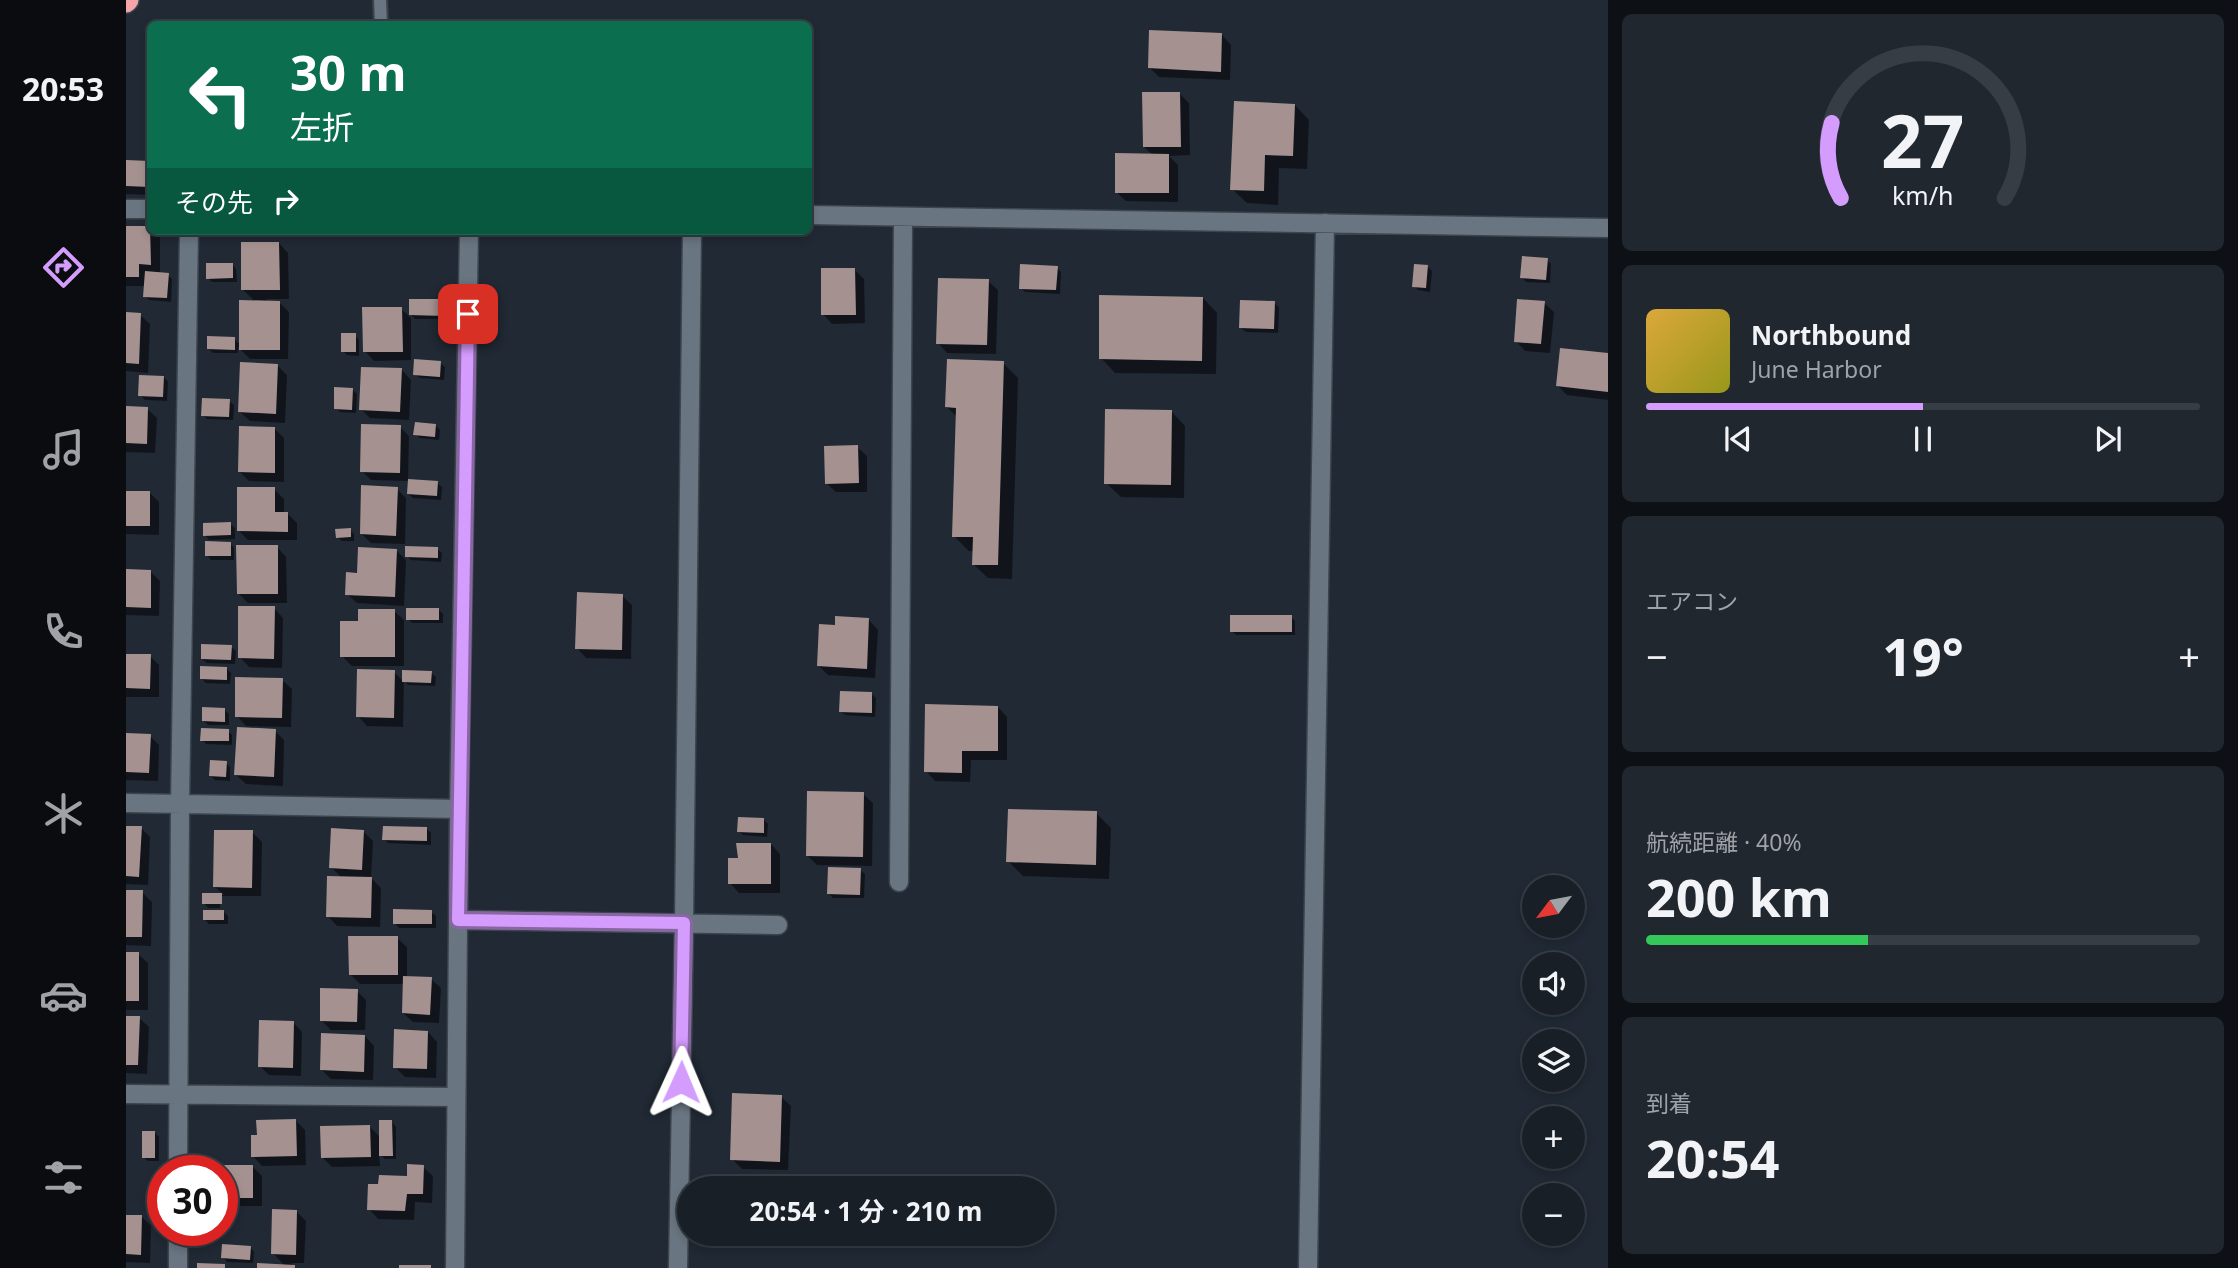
<!DOCTYPE html>
<html lang="ja">
<meta charset="utf-8">
<style>
body{margin:0;font-family:"Noto Sans","Noto Sans JP",sans-serif;background:#21272f;color:#f1f3f6;height:100vh;display:flex;flex-direction:column;font-size:26px;white-space:nowrap}
*{box-sizing:border-box;margin:0}
p{font-size:23px;color:#9fa2a7}
.icon{flex:none;width:38px;height:38px;fill:none;stroke:currentColor;stroke-width:2;stroke-linecap:round;stroke-linejoin:round}
.map{position:relative;flex:1;overflow:hidden}
.details{display:flex;flex-direction:column;gap:14px;padding:14px;background:#0d1115;width:630px}
.details>*{flex:none}
.banner{position:absolute;left:21px;top:21px;width:665px;height:214px;border-radius:10px;box-shadow:0 4px 10px #0003,0 0 0 2px #363d44;background:#0b6e4f;color:#fff;overflow:hidden}
.needle{width:46px;rotate:238deg}
.tools{position:absolute;left:1396px;top:875px;display:grid;gap:14px}
.tools a{display:grid;place-items:center;width:63px;height:63px;border-radius:50%;background:#181f27;box-shadow:0 4px 10px #0003,0 0 0 2px #363d44;font-size:35px}
.speed{position:absolute;left:21px;top:1155px;display:flex;gap:14px;font-size:35px;font-weight:700;text-align:center}
.speed>*{display:grid;place-content:center;width:91px;height:91px;border-radius:50%;background:#181f27;box-shadow:0 4px 10px #0003,0 0 0 2px #363d44;line-height:1}
.speed .limit{border:10px solid #d22;background:#fff;color:#111}
.pin{position:absolute;display:grid;place-items:center;width:60px;height:60px;color:#fff;margin:-30px;border-radius:14px;box-shadow:0 4px 10px #0006}
.me{position:absolute;width:77px;margin:-38px;rotate:1deg;stroke-linejoin:round;filter:drop-shadow(0 0 5px #0008)}
.turn{display:flex;align-items:center;gap:24px;height:147px;padding:0 28px;font-size:32px}
.turn .icon{width:91px;height:91px;stroke-width:2.5}
.turn b{display:block;font-size:49px;line-height:60px}
.then{display:flex;align-items:center;height:66px;padding:0 28px;background:#0003;gap:14px;font-size:26px}
.big{font-size:52px;font-weight:700;line-height:1.1}
.details .tile{flex:1;display:flex;flex-direction:column;justify-content:center;gap:10px;min-width:0;padding:0 24px;border-radius:10px;background:#21272f}
.details .dial{align-items:center;gap:0}
.dial svg{height:182px;overflow:visible;fill:none;stroke:#363d44;stroke-width:7;stroke-linecap:round;text-anchor:middle}
.dial text{fill:#f1f3f6;stroke:none}
.song{display:flex;align-items:center;gap:21px}
.cover{width:84px;height:84px;border-radius:10px;background:linear-gradient(135deg,hsl(40 70% 55%),hsl(60 70% 35%))}
.played{height:7px;border-radius:4px;background:linear-gradient(90deg,#d49cfc 50%,#363d44 50%)}
.keys{display:flex;justify-content:space-around;direction:ltr}
.heat{display:flex;justify-content:space-between;align-items:center;font-size:38px;direction:ltr}
.charge{height:10px;border-radius:5px;background:linear-gradient(90deg,#34c759 40%,#363d44 0)}
.trip{position:absolute;left:551px;top:1176px;width:378px;height:70px;border-radius:35px;background:#181f27;box-shadow:0 4px 10px #0003,0 0 0 2px #363d44;font-weight:700;line-height:70px;text-align:center}
main{display:flex;flex:1;min-height:0}
.tab-bar{display:flex;flex-direction:column;width:126px;justify-content:space-around;align-items:center;background:#0a0c10;color:#9fa2a7}
.tab-bar .icon{width:49px;height:49px}
.tab-bar .active{color:#d49cfc}
.tab-bar b{font-size:32px;color:#f1f3f6}
.map>svg:first-child{display:block}
.shadow{fill:#0007}
.building{fill:#a59290}
.lines{fill:none;stroke-linecap:round;stroke-linejoin:round}
.lane-casing{stroke:#3c444d;stroke-width:16}
.street-casing{stroke:#3c444d;stroke-width:21}
.highway-casing{stroke:#3c444d;stroke-width:24}
.lane{stroke:#697581;stroke-width:12}
.street{stroke:#697581;stroke-width:18}
.highway{stroke:#f5a5a8;stroke-width:21}
.route-casing{stroke:#8a65a4;stroke-width:18}
.route{stroke:#d49cfc;stroke-width:12}
</style>
<main>
<nav class="tab-bar">
<b>20:53</b>
<svg class="icon active" aria-label="directions" viewBox="0 0 24 24"><path d="M12 3l9 9-9 9-9-9zM9 14v-3h6M13 9l2 2-2 2"/></svg>
<svg class="icon" aria-label="music" viewBox="0 0 24 24"><path d="M9 18V5l10-2v13"/><circle cx="6" cy="18" r="3"/><circle cx="16" cy="16" r="3"/></svg>
<svg class="icon" aria-label="phone" viewBox="0 0 24 24"><path d="M5 4h4l2 5-3 2q2 4 5 5l2-3 5 2v4C11 20 4 13 5 4z"/></svg>
<svg class="icon" aria-label="climate" viewBox="0 0 24 24"><path d="M12 3v18M4 7l16 10M4 17L20 7"/></svg>
<svg class="icon" aria-label="car" viewBox="0 0 24 24"><path d="M5 17H2v-5l4-1 3-4h7l3 4 3 1v5h-3M9 17h6M6 11h13"/><circle cx="7" cy="17" r="2"/><circle cx="17" cy="17" r="2"/></svg>
<svg class="icon" aria-label="filters" viewBox="0 0 24 24"><path d="M4 7h16M4 17h16"/><circle cx="9" cy="7" r="2"/><circle cx="15" cy="17" r="2"/></svg>
</nav>
<div class="map">
<svg width="1482" height="1268" viewBox="0 0 1482 1268">
<rect width="100%" height="100%" fill="#202934"/>
<!-- shadow -->
<path class="shadow" d="M1096,35L1105,45L1104,80L1033,77L1024,68Z
M1054,94L1063,103L1064,155L1043,156L1052,165V202L1000,201L990,192L1027,155L1018,147Z
M1169,105L1183,120L1181,169L1153,168L1152,205L1121,203L1106,189Z
M0,162H24V195L0,194Z
M0,227H24V231H28L34,237V274L42,275L46,279L45,302L23,300L19,296V286H0Z
M153,243L162,253L163,299H141V302H153L163,312L162,359H124L112,347V353H87L82,348L108,339L115,345L130,302L117,290Z
M1421,260L1425,264L1424,283L1400,282L1396,278Z
M106,264L110,269L111,282H86L82,278Z
M1302,267L1306,271L1304,292L1292,290L1288,286Z
M931,268L935,272L934,294L899,292L895,288Z
M729,270L738,279L739,323L706,324L697,314Z
M862,281L872,290L870,354L821,353L812,343Z
M1077,298L1091,313L1090,374L989,373L975,358Z
M318,301L323,305L322,319H289L285,315Z
M1148,303L1153,307L1152,333L1120,332L1115,328Z
M1418,303L1428,312L1424,353L1399,351L1390,341Z
M275,309L285,318V360L248,361L239,351Z
M0,314L14,315L24,324L22,373L0,371Z
M229,335L233,340V356L221,355L217,351Z
M1482,355V400L1441,395L1432,386Z
M314,363L319,367L318,380L294,378L289,374Z
M877,363L892,378L886,579L862,578L847,564L848,551H843L828,536L831,417L821,407Z
M152,366L161,375L159,423L124,421L114,412Z
M276,370L285,380L283,420L244,418L235,409Z
M38,377L42,382L41,401L19,400L14,395Z
M226,389L231,394L230,413L214,412L209,408Z
M103,401L108,405L107,420L81,419L77,415Z
M0,408L21,409L31,418L29,453L0,452Z
M1045,411L1059,426L1058,498L995,497L980,483Z
M310,426L314,430L313,440L294,438L289,434Z
M274,427L283,436L282,481L311,483L316,487L315,500L287,498L282,494L283,481L245,480L236,471Z
M149,429L158,438V482L123,481L114,472Z
M731,447L741,456V492H710L700,483Z
M148,489L158,499V514H162L171,523V540H122L112,530Z
M271,489L280,498L279,544L245,543L236,534Z
M0,492L24,493L33,502V535L0,534Z
M104,524L109,528V539L83,540L79,535Z
M224,530L228,534V541H216L211,537Z
M104,543L108,548V560H85L81,555Z
M151,547L160,557L161,603H122L113,594Z
M311,549L316,553L315,562L285,560L281,556Z
M271,551L280,560L278,606L231,603L221,594L232,575Z
M0,571L25,572L34,581L33,616L0,615Z
M496,596L506,605L505,659L460,658L451,648Z
M148,608L157,618L156,668L123,667L114,657Z
M313,610L317,614V623H286L282,619Z
M268,611L278,620V666H226L216,656L233,622Z
M1165,617L1169,621V635H1110L1106,631Z
M743,620L752,630L749,678L702,675L692,665L710,627Z
M105,647L110,651L109,664L81,663L76,659Z
M0,655L24,656L33,665V697H0Z
M101,669L105,673L104,684L80,683L75,678Z
M268,672L277,681L305,673L310,677L309,686L282,685L278,681L277,727L241,726L232,716Z
M156,680L166,689L165,727L120,726L111,716Z
M745,694L750,698L749,717L719,715L714,711Z
M872,707L881,717V760H845L844,782L809,781L800,771Z
M99,710L103,714V725H82L77,720Z
M102,731L106,735V745L80,744L76,740Z
M149,731L158,740L157,786L120,784L110,775Z
M0,735L24,736L33,745L32,781L0,780Z
M100,763L104,767V781L89,780L85,776Z
M737,794L747,803L746,866L691,865L681,855Z
M970,813L985,828L983,879L897,876L882,861Z
M638,820L642,824L641,837L617,835L612,831Z
M0,827L15,828L24,837L22,885L0,884Z
M301,829L305,833V845L262,843L258,839Z
M237,831L247,841L245,878L255,888L254,927L211,926L202,916L216,878L205,867Z
M126,832L136,842L135,896H96L94,897V908H82L78,903V895H98L89,887Z
M645,844L654,854V893H613L604,883L614,859Z
M734,870L739,874L738,898H707L703,894Z
M0,892H16L26,902L25,946L0,945Z
M98,912L102,916V924H83L79,920Z
M305,912L310,916V928H273L269,923Z
M271,938L281,947V978L305,979L315,988L313,1023L287,1022L277,1013L278,984H234L224,974Z
M0,953L12,954L22,963V1010H0Z
M231,991L240,1000L239,1030H205L195,1020Z
M0,1018H13L23,1027L21,1074L0,1073Z
M167,1022L176,1032L175,1076L143,1075L134,1066Z
M302,1032L311,1042L310,1078L279,1077L269,1067Z
M239,1036L248,1046L247,1080L205,1079L195,1069Z
M655,1097L665,1106L662,1170L616,1169L606,1159Z
M170,1121L179,1130L180,1165L136,1166L127,1156Z
M266,1122L270,1127V1159H259L253,1153L254,1166L206,1167L196,1157L243,1126L255,1138Z
M29,1133L33,1137V1161H22L17,1157Z
M127,1167L136,1176V1206H96V1171Z
M297,1167L307,1176L306,1203L289,1202L288,1220L252,1219L243,1209L254,1186L282,1178Z
M171,1212L180,1221L178,1263H165L170,1268H132L159,1266L147,1253Z
M0,1216L16,1217L25,1226L24,1263L0,1262Z
M124,1247L128,1252L127,1263L101,1262L97,1257Z"/>
<!-- building -->
<path class="building" d="M1023,30L1096,33L1095,72L1022,68Z
M1016,92H1054L1055,147H1017Z
M1108,101L1169,104L1167,156L1139,155L1138,191L1104,190Z
M989,153L1043,154V193H989Z
M0,160L24,161V187L0,186Z
M0,226H24L25,265L13,264V277H0Z
M115,242H153L154,290H115Z
M1396,256L1422,258L1420,280L1394,278Z
M80,263H107V278L80,279Z
M894,264L932,266L930,290L893,289Z
M1288,264L1302,265L1300,288L1286,287Z
M695,268H729L730,315H695Z
M19,271L43,273L41,298L17,297Z
M812,278L863,279L861,345L810,344Z
M973,295L1077,297L1076,361L973,359Z
M283,299H319V316L283,315Z
M1391,299L1419,301L1415,344L1388,342Z
M113,300L154,301V350H113Z
M1114,300L1149,301L1148,329L1113,328Z
M236,307H276L277,352H237Z
M0,312L15,313L13,364L0,363Z
M215,333H230V352H215Z
M81,336L109,337V350L81,349Z
M1434,348L1482,353V392L1430,386Z
M288,359L315,361L314,377L287,375Z
M821,359L878,361L872,565H846L847,537H826L830,408L819,407Z
M114,362L152,364L150,414L112,412Z
M235,367L276,368L274,412L233,410Z
M13,375L38,376L37,397L12,396Z
M208,387L227,388L226,410L208,409Z
M76,398L104,399L103,417L75,416Z
M0,406L22,407L21,444L0,443Z
M979,409L1046,410L1045,485L978,484Z
M289,422L310,424L309,437L287,435Z
M235,424L275,425L274,473L234,472Z
M113,426L149,427V473L112,472Z
M732,445L733,483L699,484L698,446Z
M282,479L312,481L311,496L281,494Z
M235,485L272,487L270,536L234,534Z
M111,487H149V512H162V532L111,531Z
M0,491H24V526H0Z
M105,522V535L77,536V523Z
M225,528V537L210,538L209,529Z
M79,541L105,542V556H79Z
M110,545H152V594H111Z
M279,546L312,547V558L279,557Z
M232,547L271,549L269,597L219,595L220,572L231,573Z
M0,569L25,570V608L0,607Z
M451,592L497,594L496,650L449,649Z
M112,606H149L148,659L112,658Z
M280,608H313V620H280Z
M232,609H269V657H214V621H232Z
M1104,615H1166V632H1104Z
M709,616L743,618L741,669L691,666L693,624L709,625Z
M75,644L106,645L105,660L75,659Z
M0,654H25L24,689L0,688Z
M74,666L101,667V680L74,679Z
M231,669L269,670L268,718L230,717Z
M276,670L306,671L305,683L276,682Z
M109,677L157,678L156,718L109,717Z
M714,691L746,692V713L713,712Z
M799,704L872,706V751H836V773L798,772Z
M76,707L99,708V722L76,721Z
M111,727L150,729L148,777L108,775Z
M75,728L103,729V741H74Z
M0,733L25,734L23,773L0,772Z
M84,760L101,761L100,777L83,776Z
M681,791L738,792L737,857L680,856Z
M882,809L971,811L970,865L880,862Z
M612,817L638,818V833L611,832Z
M0,826H16L13,877L0,876Z
M257,826L301,827V841L256,840Z
M205,828L238,830L236,870L203,868Z
M88,830H127L126,888L87,887Z
M610,843H645V884H602V858H612Z
M702,867L735,868L734,895L701,894Z
M201,876L246,877L245,918L200,917Z
M0,890H17L16,937H0Z
M76,893H96V904H76Z
M267,909L306,910V924H267Z
M77,910H98V920H77Z
M222,936H272V975H223Z
M0,952H13V1001H0Z
M277,976L306,977L304,1015L276,1013Z
M194,988L232,989L231,1022L194,1021Z
M0,1016H14L12,1065H0Z
M133,1020L168,1021L167,1068L132,1067Z
M268,1029L302,1031L301,1069L267,1068Z
M195,1033L239,1035L238,1072L194,1070Z
M606,1093L656,1095L654,1162L604,1160Z
M170,1119L171,1156L125,1157V1135H131L130,1120Z
M253,1120H266L267,1156H253Z
M244,1125L245,1157L195,1158L194,1126Z
M16,1131H29V1158H16Z
M281,1164L298,1165L297,1194H281L279,1211L241,1210L242,1184H252L253,1175L281,1176Z
M75,1165H127V1198H96V1171H75Z
M146,1209L171,1210L170,1255L145,1254Z
M0,1215H16L15,1255L0,1254Z
M96,1244L125,1246L124,1260L95,1258Z
M71,1263L99,1264V1268H71Z
M131,1263L169,1265V1268H131Z
M273,1265H305V1268H273Z"/>
<g class="lines">
<!-- lane casing -->
<g class="lane-casing">
<path id="lane" d="M254,0L255,24"/>
</g>
<!-- street casing -->
<g class="street-casing">
<path id="street" d="M0,209H24
M682,215L1482,228
M0,803L333,809
M773,882L777,217
M332,920L652,925
M0,1094L330,1097
M52,1171L54,805L63,231
M52,1268V1230
M329,1268L333,809L343,231
M552,1268L558,923L566,231
M1182,1268L1199,223"/>
</g>
<!-- highway casing -->
<g class="highway-casing">
<path id="highway" d="M0,2L2,0"/>
</g>
<!-- lane -->
<use href="#lane" class="lane"/>
<!-- street -->
<use href="#street" class="street"/>
<!-- highway -->
<use href="#highway" class="highway"/>
</g>
<g class="lines">
<!-- route casing -->
<g class="route-casing">
<path id="route" d="M342,314L332,920L558,923L555,1082"/>
</g>
<!-- route -->
<use href="#route" class="route"/>
</g>
</svg>
<div class="tools">
<a><svg class="needle" viewBox="-14 -14 28 28"><path d="M0-13l5 13h-10z" fill="#e53935"/><path d="M0 13l5-13h-10z" fill="#9fa2a7"/></svg></a>
<a><svg class="icon" aria-label="sound" viewBox="0 0 24 24"><path d="M4 9h4l5-4v14l-5-4H4zM17 9q2 3 0 6"/></svg></a>
<a><svg class="icon" aria-label="layers" viewBox="0 0 24 24"><path d="M12 4l9 5-9 5-9-5zM3 14l9 5 9-5"/></svg></a>
<a>+</a>
<a>−</a>
</div>
<div class="speed"><div class="limit">30</div></div>
<div class="pin" style="left:342px;top:314px;background:#d93025"><svg class="icon" aria-label="arrive" viewBox="0 0 24 24"><path d="M6 21V4h12l-3 4 3 4H6"/></svg></div>
<svg class="me" style="left:555px;top:1082px" viewBox="-20 -20 40 40"><path d="M0-17L14 15 0 8-14 15z" fill="#d49cfc" stroke="#fff" stroke-width="4"/></svg>
<div class="trip">20:54 · 1 分 · 210 m</div>
<div class="banner">
<div class="turn"><svg class="icon" aria-label="left" viewBox="0 0 24 24"><path d="M17 20v-9H6M10 6l-5 5 5 5"/></svg><div><b>30 m</b>左折</div></div>
<div class="then">その先<svg class="icon" aria-label="right" viewBox="0 0 24 24"><path d="M7 20v-9h11M14 6l5 5-5 5"/></svg></div>
</div>
</div>
<section class="details">
<div class="tile dial"><svg viewBox="0 0 100 80">
<path d="M14 69A42 42 0 1 1 86 69"/>
<path d="M14 69A42 42 0 0 1 10 36" stroke="#d49cfc"/>
<text x="50" y="56" font-size="32" font-weight="700">27</text>
<text x="50" y="72" font-size="11">km/h</text>
</svg></div>
<div class="tile">
<div class="song"><i class="cover"></i><div><b>Northbound</b><p>June Harbor</p></div></div>
<div class="played"></div>
<div class="keys"><svg class="icon" aria-label="previous" viewBox="0 0 24 24"><path d="M18 5L8 12l10 7zM5 5v14"/></svg><svg class="icon" aria-label="pause" viewBox="0 0 24 24"><path d="M8 5v14M16 5v14"/></svg><svg class="icon" aria-label="next" viewBox="0 0 24 24"><path d="M6 5l10 7-10 7zM19 5v14"/></svg></div>
</div>
<div class="tile"><p>エアコン</p>
<div class="heat"><a>−</a><b class="big">19°</b><a>+</a></div>
</div>
<div class="tile"><p>航続距離 · 40%</p><b class="big">200 km</b><div class="charge"></div></div>
<div class="tile"><p>到着</p><b class="big">20:54</b></div>
</section>
</main>
